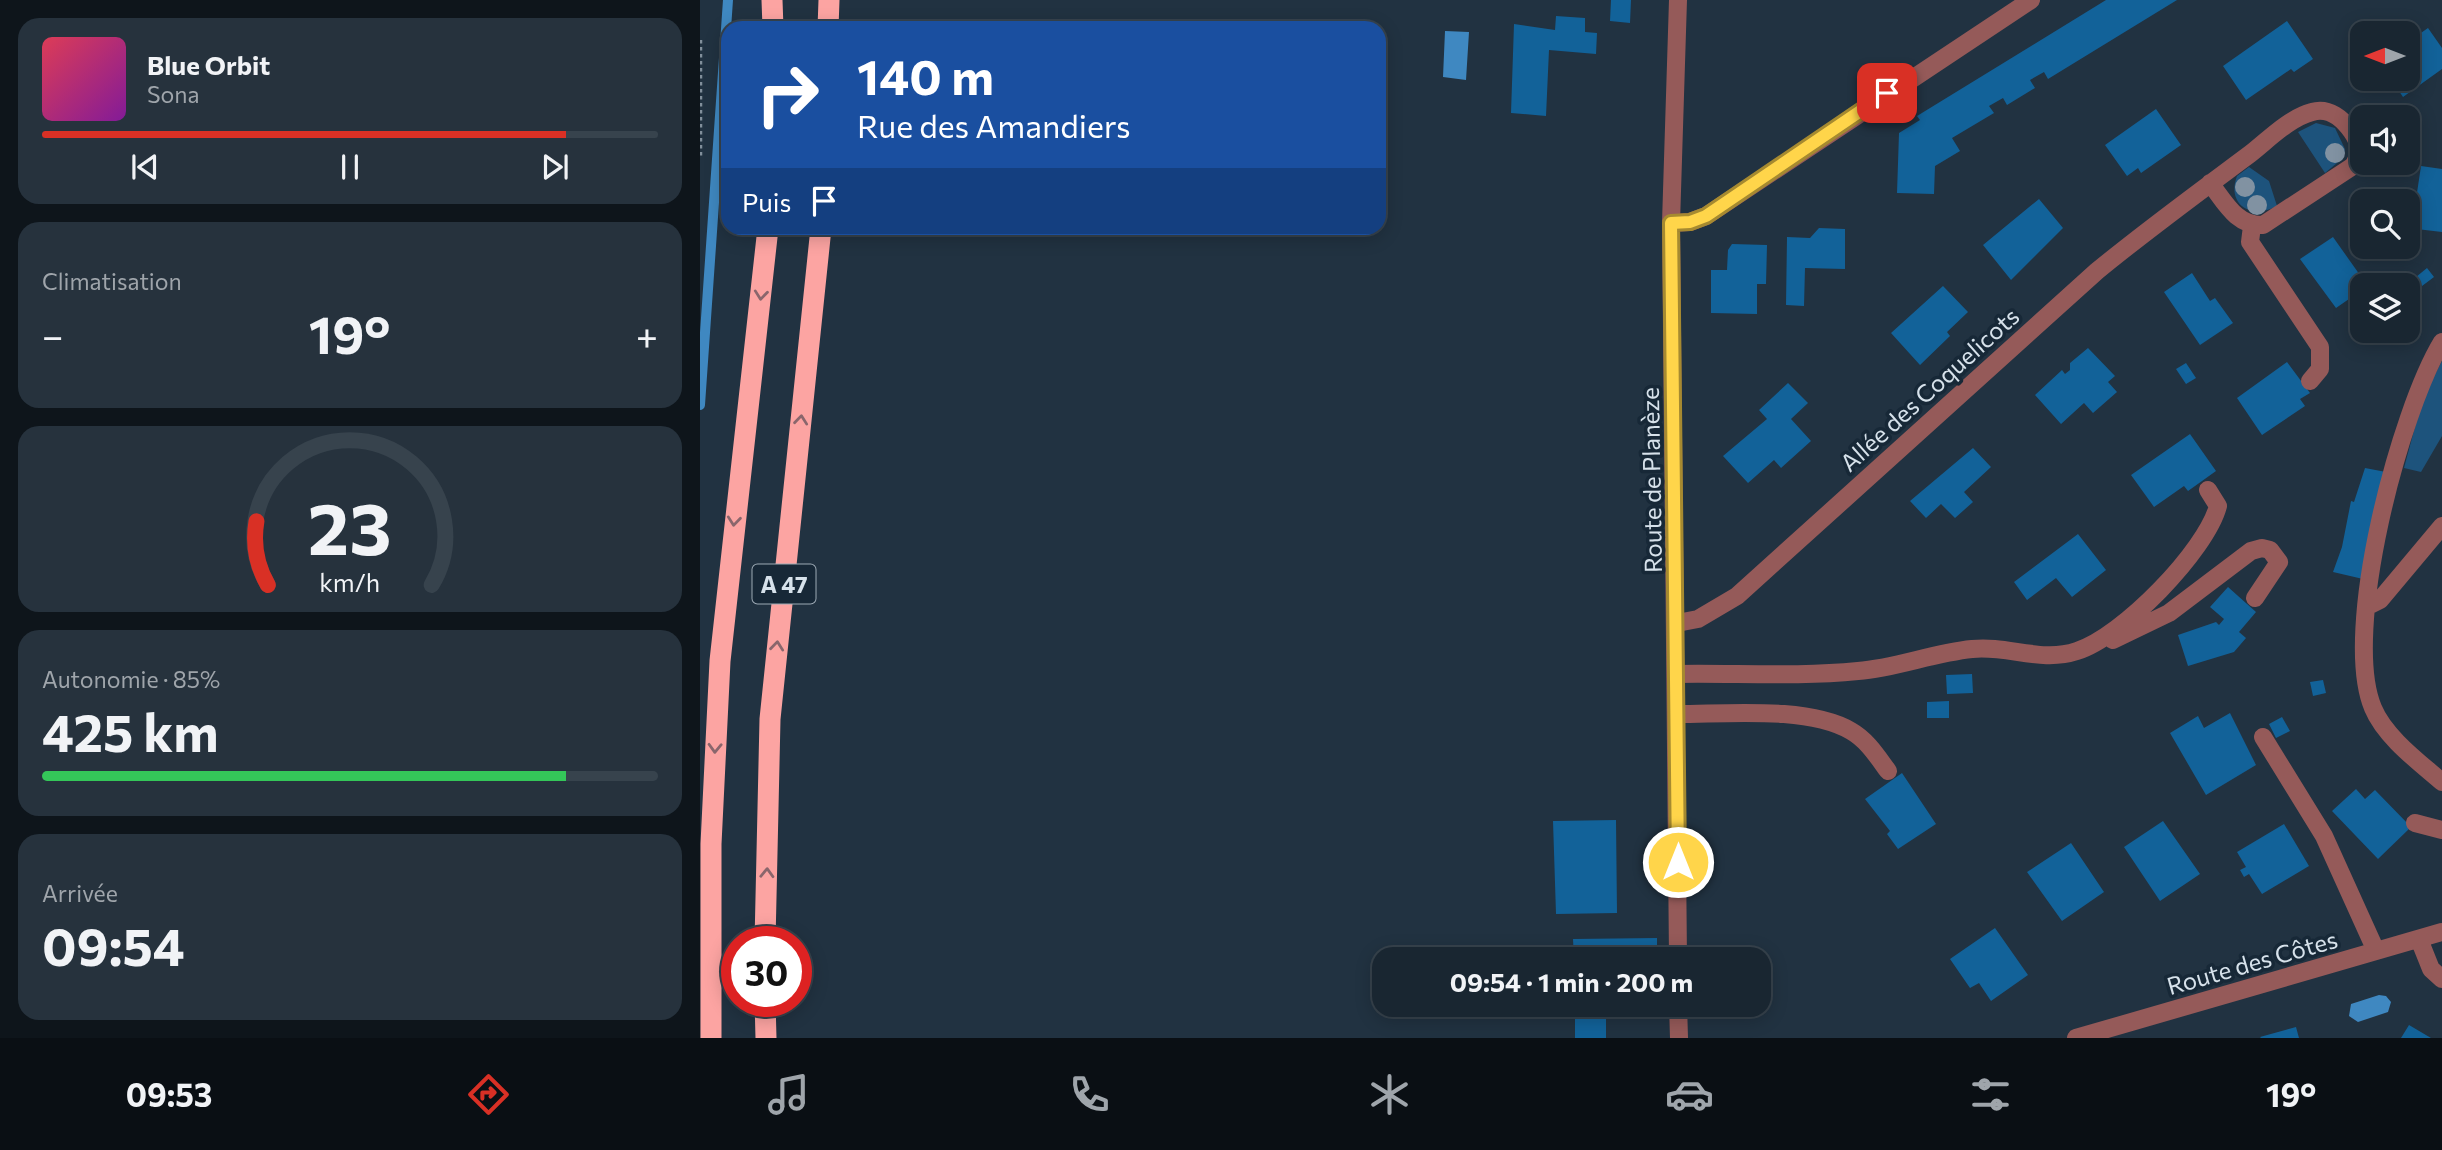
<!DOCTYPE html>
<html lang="fr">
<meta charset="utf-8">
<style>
body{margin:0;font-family:Commissioner,sans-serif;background:#26323d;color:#f1f3f6;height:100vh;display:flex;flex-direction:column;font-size:26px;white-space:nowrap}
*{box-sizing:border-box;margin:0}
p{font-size:23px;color:#9fa5ab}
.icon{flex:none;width:38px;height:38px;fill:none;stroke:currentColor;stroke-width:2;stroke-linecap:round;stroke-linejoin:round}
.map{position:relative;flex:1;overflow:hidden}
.drawer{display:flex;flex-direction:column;gap:18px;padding:18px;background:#0e151b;width:700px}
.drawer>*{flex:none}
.hud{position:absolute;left:21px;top:21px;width:665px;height:214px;border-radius:21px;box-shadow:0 4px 18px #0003,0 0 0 2px #37434d;background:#1a4fa0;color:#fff;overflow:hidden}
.needle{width:46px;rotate:270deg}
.controls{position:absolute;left:1650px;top:21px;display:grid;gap:14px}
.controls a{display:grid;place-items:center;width:70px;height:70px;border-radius:14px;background:#192631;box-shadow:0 4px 18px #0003,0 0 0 2px #37434d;font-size:35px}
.speed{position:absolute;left:21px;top:926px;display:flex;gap:14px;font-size:35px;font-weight:700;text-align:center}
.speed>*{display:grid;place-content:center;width:91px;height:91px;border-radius:50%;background:#192631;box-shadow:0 4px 18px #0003,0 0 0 2px #37434d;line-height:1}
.speed .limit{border:10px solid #d22;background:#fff;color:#111}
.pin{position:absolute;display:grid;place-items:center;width:60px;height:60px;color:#fff;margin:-30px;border-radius:14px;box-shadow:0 4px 10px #0006}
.me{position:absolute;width:77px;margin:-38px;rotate:0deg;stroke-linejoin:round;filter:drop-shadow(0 0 5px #0008)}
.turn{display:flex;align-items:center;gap:24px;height:147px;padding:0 21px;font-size:32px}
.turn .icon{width:91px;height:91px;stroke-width:2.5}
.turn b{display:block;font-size:49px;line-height:60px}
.then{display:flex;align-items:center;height:66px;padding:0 21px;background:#0003;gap:14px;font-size:26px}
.big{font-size:52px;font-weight:700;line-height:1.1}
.drawer .tile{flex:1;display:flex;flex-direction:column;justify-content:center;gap:10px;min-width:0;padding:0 24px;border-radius:21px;background:#26323d}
.drawer .dial{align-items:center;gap:0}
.dial svg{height:182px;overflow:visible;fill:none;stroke:#37434d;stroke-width:7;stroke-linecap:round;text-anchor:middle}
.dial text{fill:#f1f3f6;stroke:none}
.song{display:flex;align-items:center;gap:21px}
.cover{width:84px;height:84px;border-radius:10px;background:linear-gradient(135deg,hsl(350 70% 55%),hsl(290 70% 35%))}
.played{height:7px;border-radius:4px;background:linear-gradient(90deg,#d93025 85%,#37434d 85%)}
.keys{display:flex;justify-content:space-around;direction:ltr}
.heat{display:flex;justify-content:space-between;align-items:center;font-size:38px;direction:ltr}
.charge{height:10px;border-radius:5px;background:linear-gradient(90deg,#34c759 85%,#37434d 0)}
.trip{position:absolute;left:672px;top:947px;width:399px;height:70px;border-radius:21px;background:#192631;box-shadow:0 4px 18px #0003,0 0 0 2px #37434d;font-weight:700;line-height:70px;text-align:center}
.tabs{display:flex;height:112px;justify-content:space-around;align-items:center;background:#0a0f14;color:#9fa5ab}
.tabs .icon{width:49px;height:49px}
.tabs .on{color:#d93025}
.tabs b{font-size:32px;color:#f1f3f6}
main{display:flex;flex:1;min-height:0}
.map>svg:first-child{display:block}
.green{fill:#1d537c}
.water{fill:#3f88c1}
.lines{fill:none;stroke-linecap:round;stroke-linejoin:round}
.stream{stroke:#3f88c1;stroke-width:10}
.building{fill:#126299}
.path{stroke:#818f9b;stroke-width:4.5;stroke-dasharray:3.5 3.5;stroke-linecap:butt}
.minor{stroke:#955a59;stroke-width:18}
.highway{stroke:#fca4a2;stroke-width:21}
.tree{fill:#8192a2}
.oneway{stroke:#8a666c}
.route-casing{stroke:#a68a30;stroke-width:18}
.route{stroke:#ffd54a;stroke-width:12}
.labels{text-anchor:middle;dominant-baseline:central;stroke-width:7;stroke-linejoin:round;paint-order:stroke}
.shield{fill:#172837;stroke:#9daab5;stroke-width:2}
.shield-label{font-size:23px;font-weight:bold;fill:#d7e2eb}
.street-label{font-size:24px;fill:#d7e2eb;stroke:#172837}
</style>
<main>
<section class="drawer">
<div class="tile">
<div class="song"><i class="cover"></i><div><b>Blue Orbit</b><p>Sona</p></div></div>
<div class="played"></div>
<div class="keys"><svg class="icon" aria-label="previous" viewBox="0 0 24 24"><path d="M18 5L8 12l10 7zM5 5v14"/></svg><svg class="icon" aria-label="pause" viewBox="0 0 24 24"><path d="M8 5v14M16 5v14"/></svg><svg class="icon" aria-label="next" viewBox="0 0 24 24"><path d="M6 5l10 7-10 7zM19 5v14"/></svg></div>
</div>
<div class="tile"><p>Climatisation</p>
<div class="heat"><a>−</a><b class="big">19°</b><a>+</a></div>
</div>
<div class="tile dial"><svg viewBox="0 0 100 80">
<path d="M14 69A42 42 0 1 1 86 69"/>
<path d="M14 69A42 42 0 0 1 9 41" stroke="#d93025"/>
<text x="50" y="56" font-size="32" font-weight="700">23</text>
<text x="50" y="72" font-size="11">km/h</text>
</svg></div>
<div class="tile"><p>Autonomie · 85%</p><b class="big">425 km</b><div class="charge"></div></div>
<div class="tile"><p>Arrivée</p><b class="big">09:54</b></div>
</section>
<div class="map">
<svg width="1742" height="1038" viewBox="0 0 1742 1038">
<rect width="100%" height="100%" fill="#213241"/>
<!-- green -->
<path class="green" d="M1616,123L1635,128L1645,149L1643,158L1625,173L1598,132Z
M1549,167L1569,181L1577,206C1552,220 1526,205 1537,176Z
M1742,361V436L1721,472L1704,468L1723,397Z"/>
<!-- water -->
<path class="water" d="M745,31L769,32L766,80L743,77Z
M1679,995L1686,996L1691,1002L1688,1012L1658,1022L1649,1016L1651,1004Z"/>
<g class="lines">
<!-- stream -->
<path class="stream" d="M0,405L28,0"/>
</g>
<!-- building -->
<path class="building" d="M911,0H931L930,23L910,21Z
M1406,0H1477L1348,79L1344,72L1330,80L1335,88L1307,105L1303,98L1289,106L1294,113L1252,138L1260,151L1235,166L1234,194L1197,193L1199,133L1220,120L1217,116Z
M856,16L885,18V32L897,33L896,54L849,50L846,116L811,113L814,24L855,30Z
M1587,21L1613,59L1594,72L1591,69L1546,100L1523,66Z
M1728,28L1742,48V69L1703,97L1691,79H1708V42Z
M1456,109L1481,145L1441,173L1438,168L1427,176L1405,145Z
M1721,166L1742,169V232L1708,228L1709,205L1715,206Z
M1339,199L1363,228L1311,280L1283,245Z
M1119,228L1145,229V269L1105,268L1104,306L1086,305L1087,237L1110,238Z
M1633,237L1667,285H1662V290L1636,308L1600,259Z
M1032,244L1067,245L1066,284H1057V314L1011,313V270H1027L1028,250Z
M1727,268L1734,277L1722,286L1716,277Z
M1492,273L1510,301L1515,298L1533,323L1500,345L1464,292Z
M1243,286L1268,312L1247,332L1250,336L1220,365L1191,333Z
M1388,348L1415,376L1408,382L1417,392L1393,413L1384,403L1361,424L1335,395L1362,370L1365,374L1370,370V363Z
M1587,362L1610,393L1600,399L1605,406L1562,435L1537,398Z
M1486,363L1496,378L1486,384L1476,369Z
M1088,383L1108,403L1091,419L1111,441L1081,468L1074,460L1048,483L1023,456L1067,419L1059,410Z
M1490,434L1516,471L1488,491L1484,486L1454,507L1431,475Z
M1273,448L1291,467L1264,492L1273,502L1255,518L1241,504L1226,518L1210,501Z
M1665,468L1686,472L1663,579L1633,572L1642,547L1651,501L1654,502Z
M1378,534L1406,570L1372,597L1356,578L1327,600L1314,582Z
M1528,587L1556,612L1539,632L1546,638L1534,652L1488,666L1478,635L1516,622L1519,625L1524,619L1510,607Z
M1272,674L1273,693L1247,694L1246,675Z
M1623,680L1626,693L1613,696L1610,682Z
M1249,701V718H1227V702Z
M1530,713L1556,765L1506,795L1470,733L1498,716L1504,728Z
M1582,717L1590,731L1576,738L1569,724Z
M1202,773L1236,824L1198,849L1187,834L1190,831L1165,799Z
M1656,789L1665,799L1675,790L1711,827L1678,859L1632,811Z
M916,820L917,913L856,914L853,821Z
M1463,821L1500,874L1460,901L1424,847Z
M1584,824L1609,866L1562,894L1549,874L1544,877L1540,870L1546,867L1537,852Z
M1371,843L1404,892L1362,921L1327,872Z
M1295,928L1328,975L1291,1001L1279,983L1270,988L1250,959Z
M957,938V959H874L873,939Z
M858,1004H964V1012L906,1010V1038H875V1018L858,1017Z
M1709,1025L1731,1038H1701Z
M1596,1027L1599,1038H1561L1560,1037Z"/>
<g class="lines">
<!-- path -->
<path class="path" d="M0,40V157"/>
<!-- minor -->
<path class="minor" d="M978,0L971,223L978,959
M971,223L990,222L1006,216L1331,0
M1552,226L1550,242L1620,347V369L1610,381
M1742,342C1700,411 1641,632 1673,708C1685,737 1719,762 1742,782
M1666,607L1680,600L1742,526
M977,623L998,619L1037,596L1397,271C1447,230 1499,192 1550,154C1568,140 1589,118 1612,112C1629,107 1643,119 1652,132C1660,143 1661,154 1653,166L1563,225C1536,226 1525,202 1510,183
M1413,640L1469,613L1551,551L1562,548L1570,550L1579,562L1555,598
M977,674C1037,673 1098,677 1158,671C1196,668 1233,653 1272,649C1308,645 1341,663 1377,651C1422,637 1506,551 1518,506L1508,490
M978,714C1027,714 1108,706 1151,731C1167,740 1177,756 1188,771
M1563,737L1624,836L1676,951
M1715,823L1742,830
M1719,939L1731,969L1742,979
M978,1004L979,1038
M1376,1038L1742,932"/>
<!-- highway -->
<path class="highway" d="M72,0L73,28
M128,28L129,0
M65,942L70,719L121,228
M65,1001L66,1038
M11,1038V844L20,661L68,228"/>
</g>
<!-- trees -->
<g class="tree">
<circle cx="1635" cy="153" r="10"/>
<circle cx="1545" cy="187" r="10"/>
<circle cx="1557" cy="205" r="10"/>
</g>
<!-- one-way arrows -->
<defs><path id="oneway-chevron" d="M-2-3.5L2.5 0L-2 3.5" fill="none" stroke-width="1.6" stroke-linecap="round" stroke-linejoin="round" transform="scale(1.75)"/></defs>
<g class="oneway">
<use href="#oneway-chevron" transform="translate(61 295) rotate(96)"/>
<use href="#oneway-chevron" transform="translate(101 420) rotate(-84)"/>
<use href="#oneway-chevron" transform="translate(34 521) rotate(96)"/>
<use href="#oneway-chevron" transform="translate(77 646) rotate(-84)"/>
<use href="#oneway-chevron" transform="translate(15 748) rotate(92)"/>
<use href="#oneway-chevron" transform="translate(67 873) rotate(-88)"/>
</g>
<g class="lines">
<!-- route casing -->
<g class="route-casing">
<path id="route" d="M978,862L971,223L990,222L1006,216L1187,93"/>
</g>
<!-- route -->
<use href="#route" class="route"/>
</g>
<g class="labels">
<!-- shield labels -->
<rect class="shield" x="52.5" y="564.5" width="63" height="39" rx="5"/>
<g class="shield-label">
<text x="84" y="584">A 47</text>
</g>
<!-- street labels -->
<g class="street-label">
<text transform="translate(1229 389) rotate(-42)">Allée des Coquelicots</text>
<text transform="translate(951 480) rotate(-91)">Route de Planèze</text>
<text transform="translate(1552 962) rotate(-16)">Route des Côtes</text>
</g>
</g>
</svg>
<div class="controls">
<a><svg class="needle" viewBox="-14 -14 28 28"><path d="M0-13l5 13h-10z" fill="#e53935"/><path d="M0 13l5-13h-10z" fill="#9fa5ab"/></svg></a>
<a><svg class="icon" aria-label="sound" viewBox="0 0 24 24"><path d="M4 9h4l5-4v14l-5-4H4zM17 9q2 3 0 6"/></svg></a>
<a><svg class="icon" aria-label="search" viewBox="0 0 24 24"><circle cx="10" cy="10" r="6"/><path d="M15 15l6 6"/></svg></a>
<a><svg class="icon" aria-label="layers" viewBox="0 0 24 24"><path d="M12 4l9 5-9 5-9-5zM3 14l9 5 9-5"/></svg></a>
</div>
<div class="speed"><div class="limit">30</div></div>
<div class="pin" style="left:1187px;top:93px;background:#d93025"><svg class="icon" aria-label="arrive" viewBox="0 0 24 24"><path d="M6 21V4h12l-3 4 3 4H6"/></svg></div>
<svg class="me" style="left:978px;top:862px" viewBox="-20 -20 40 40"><circle r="17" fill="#ffd54a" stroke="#fff" stroke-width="3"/><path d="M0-11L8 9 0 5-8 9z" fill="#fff"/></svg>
<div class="trip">09:54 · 1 min · 200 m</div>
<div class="hud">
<div class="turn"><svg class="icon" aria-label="right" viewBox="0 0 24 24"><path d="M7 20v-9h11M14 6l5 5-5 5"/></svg><div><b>140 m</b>Rue des Amandiers</div></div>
<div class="then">Puis<svg class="icon" aria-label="arrive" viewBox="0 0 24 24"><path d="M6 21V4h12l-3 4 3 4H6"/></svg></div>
</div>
</div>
</main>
<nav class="tabs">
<b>09:53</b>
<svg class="icon on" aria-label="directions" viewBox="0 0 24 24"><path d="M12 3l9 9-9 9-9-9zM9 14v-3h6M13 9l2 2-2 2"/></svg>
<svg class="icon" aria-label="music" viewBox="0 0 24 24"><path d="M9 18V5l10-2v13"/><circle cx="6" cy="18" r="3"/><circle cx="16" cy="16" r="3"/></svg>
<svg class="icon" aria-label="phone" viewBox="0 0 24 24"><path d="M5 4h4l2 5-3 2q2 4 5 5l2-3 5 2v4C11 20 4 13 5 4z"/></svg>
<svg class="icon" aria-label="climate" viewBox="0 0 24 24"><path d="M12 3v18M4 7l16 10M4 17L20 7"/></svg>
<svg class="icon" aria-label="car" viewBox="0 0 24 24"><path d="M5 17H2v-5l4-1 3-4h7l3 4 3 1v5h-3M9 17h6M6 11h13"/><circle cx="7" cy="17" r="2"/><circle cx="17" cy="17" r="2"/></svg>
<svg class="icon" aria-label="filters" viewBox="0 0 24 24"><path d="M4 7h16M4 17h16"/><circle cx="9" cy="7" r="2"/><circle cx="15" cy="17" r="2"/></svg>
<b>19°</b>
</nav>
